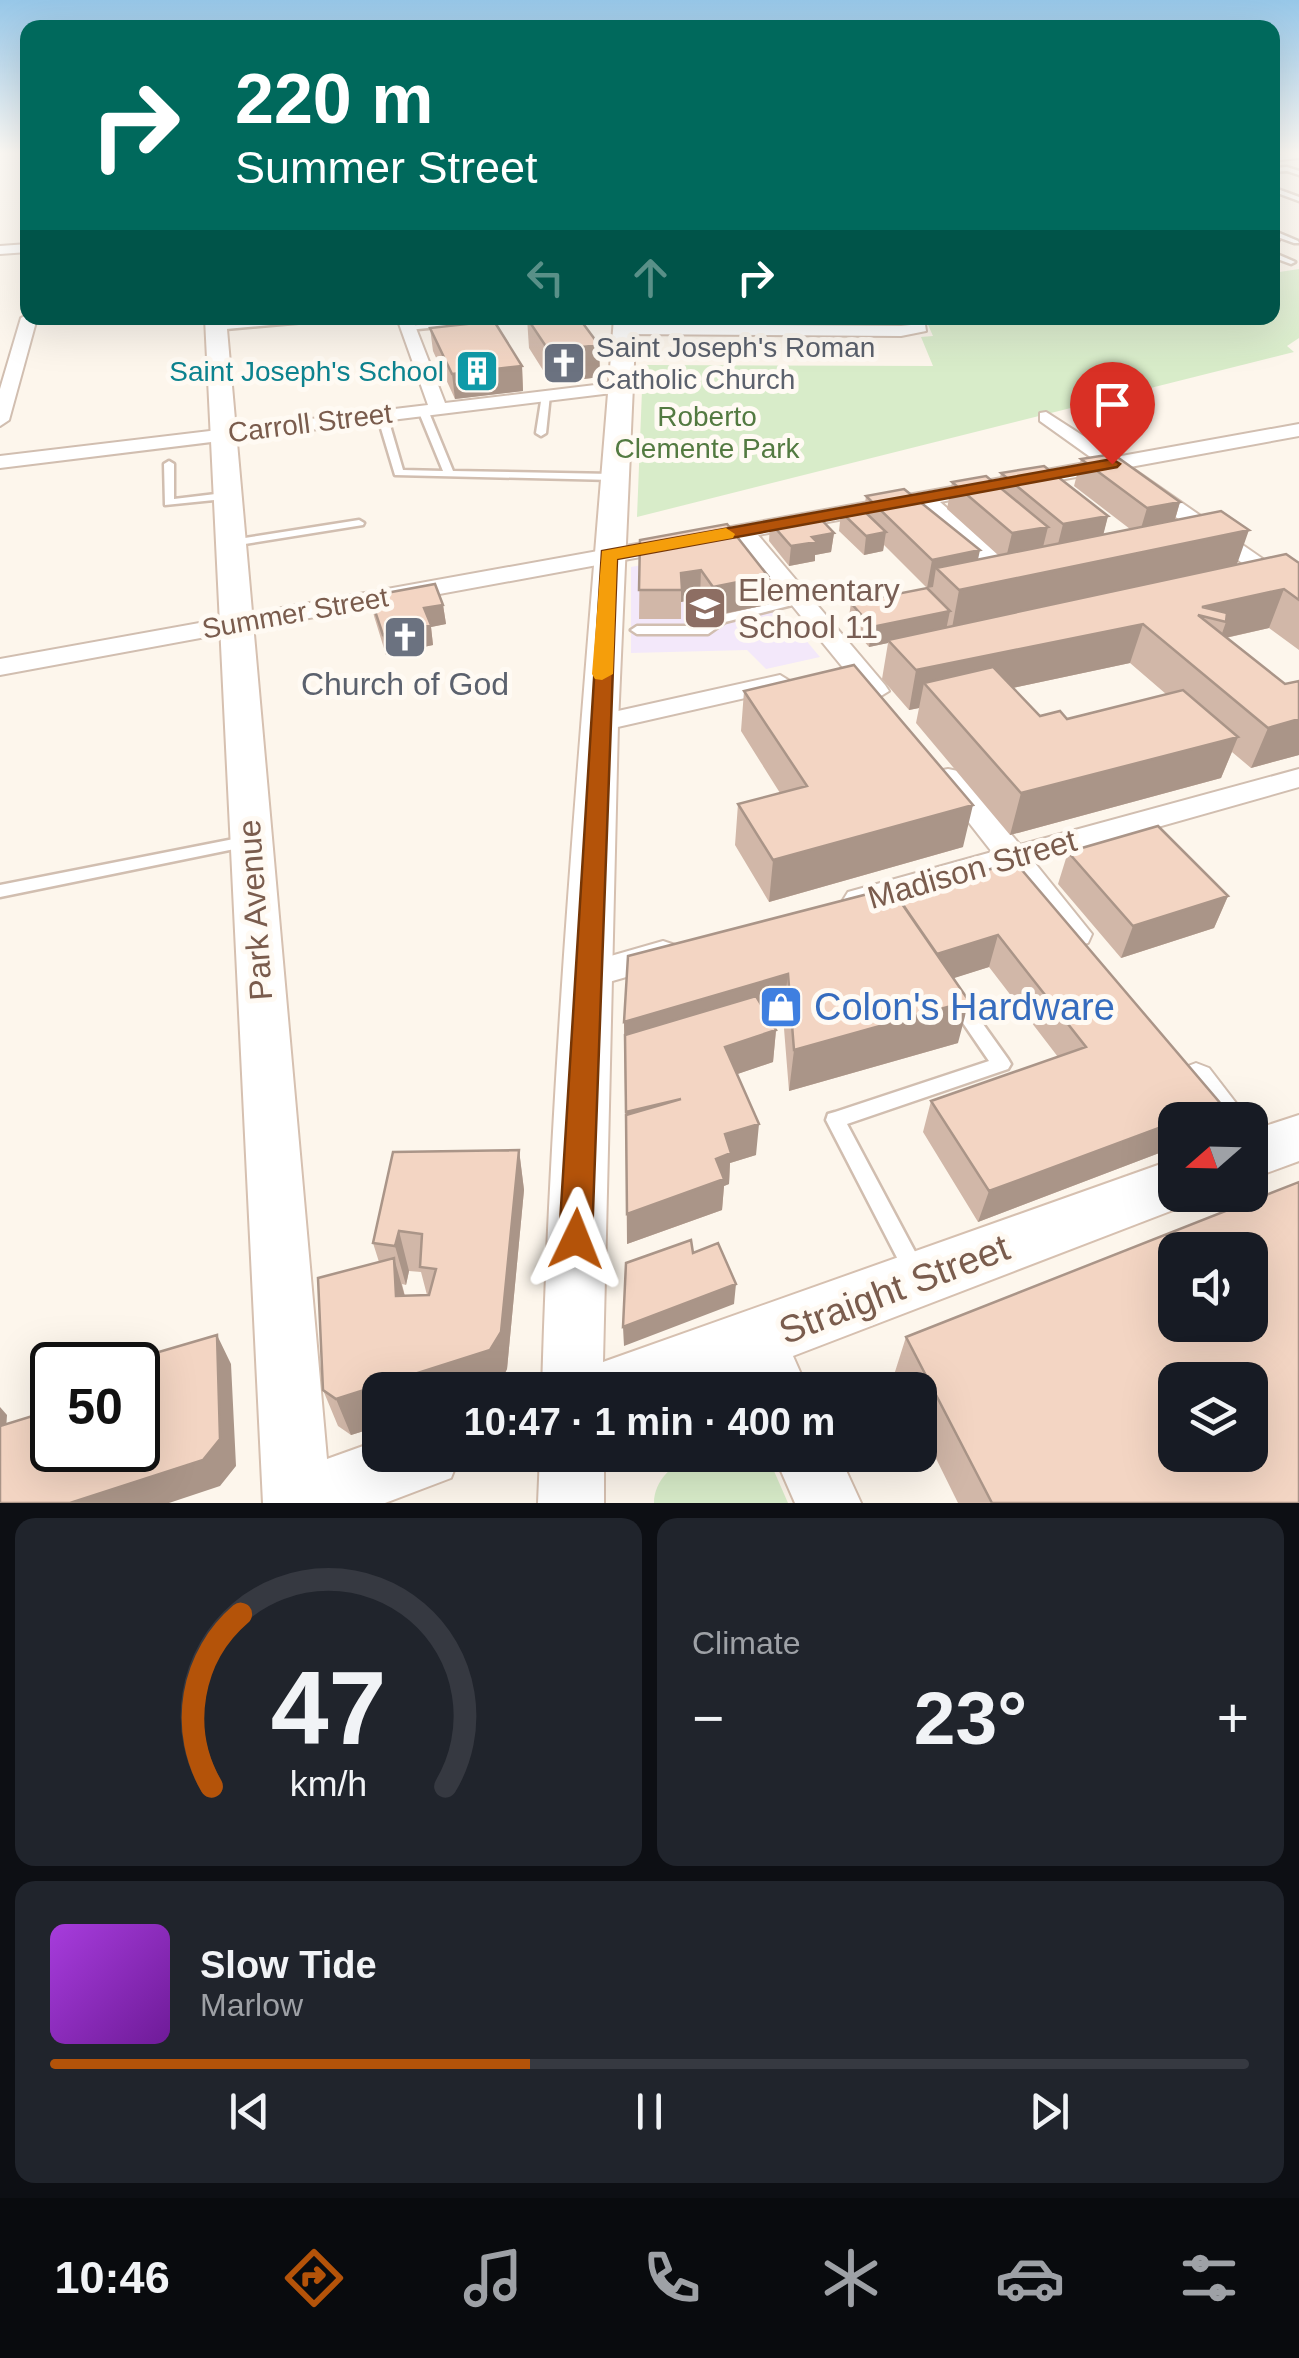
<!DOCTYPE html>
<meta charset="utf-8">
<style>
body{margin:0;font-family:Helvetica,sans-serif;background:#20242c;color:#f1f3f6;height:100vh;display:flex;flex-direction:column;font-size:38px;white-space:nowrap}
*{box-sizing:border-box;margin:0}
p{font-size:32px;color:#9ea1a6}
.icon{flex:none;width:55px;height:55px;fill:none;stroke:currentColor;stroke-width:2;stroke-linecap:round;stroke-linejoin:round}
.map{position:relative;height:1503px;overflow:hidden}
.sheet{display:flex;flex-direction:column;gap:15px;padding:15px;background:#0d0f14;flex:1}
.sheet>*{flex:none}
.guide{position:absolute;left:20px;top:20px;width:1260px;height:305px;border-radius:20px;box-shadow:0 10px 40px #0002;background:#00695c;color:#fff;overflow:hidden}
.needle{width:65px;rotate:250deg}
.fabs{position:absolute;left:1158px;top:1102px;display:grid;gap:20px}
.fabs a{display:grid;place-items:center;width:110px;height:110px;border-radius:20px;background:#171b24;box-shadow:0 10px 40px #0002;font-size:50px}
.speed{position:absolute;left:30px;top:1342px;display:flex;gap:20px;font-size:50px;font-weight:700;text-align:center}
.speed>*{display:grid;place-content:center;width:130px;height:130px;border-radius:50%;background:#171b24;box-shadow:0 10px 40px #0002;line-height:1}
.speed .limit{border:5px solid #111;border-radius:15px;background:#fff;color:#111}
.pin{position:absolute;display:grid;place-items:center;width:85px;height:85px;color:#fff;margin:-102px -42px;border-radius:50% 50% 50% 0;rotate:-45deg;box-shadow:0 0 10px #0007}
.pin .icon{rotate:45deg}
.me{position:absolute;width:110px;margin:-55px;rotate:2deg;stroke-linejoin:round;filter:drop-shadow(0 0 8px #0008)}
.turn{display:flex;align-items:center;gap:35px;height:210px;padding:0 50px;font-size:45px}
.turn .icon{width:130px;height:130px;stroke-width:2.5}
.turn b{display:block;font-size:70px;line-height:85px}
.lanes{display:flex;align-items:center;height:95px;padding:0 50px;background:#0003;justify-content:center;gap:50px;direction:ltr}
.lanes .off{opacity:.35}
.big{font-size:75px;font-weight:600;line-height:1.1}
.sheet .widget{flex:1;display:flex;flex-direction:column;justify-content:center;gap:15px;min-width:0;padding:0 35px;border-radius:20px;background:#20242c}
.sheet .dial{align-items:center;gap:0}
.dial svg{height:260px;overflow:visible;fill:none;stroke:#363941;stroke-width:7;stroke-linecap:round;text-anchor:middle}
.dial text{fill:#f1f3f6;stroke:none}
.song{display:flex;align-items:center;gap:30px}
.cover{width:120px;height:120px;border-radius:15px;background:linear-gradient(135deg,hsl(280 70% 55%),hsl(280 70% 35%))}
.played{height:10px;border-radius:5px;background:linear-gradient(90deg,#b45309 40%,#363941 40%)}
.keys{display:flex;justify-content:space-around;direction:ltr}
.heat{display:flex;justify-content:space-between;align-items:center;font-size:55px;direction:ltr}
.sheet .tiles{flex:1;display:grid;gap:15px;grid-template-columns:1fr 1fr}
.widget:last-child{grid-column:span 2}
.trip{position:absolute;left:362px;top:1372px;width:575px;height:100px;border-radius:20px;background:#171b24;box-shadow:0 10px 40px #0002;font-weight:600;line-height:100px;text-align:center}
.tabs{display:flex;height:160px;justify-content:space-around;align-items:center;background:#090b0e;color:#9ea1a6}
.tabs .icon{width:70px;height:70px}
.tabs .current{color:#b45309}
.tabs b{font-size:45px;color:#f1f3f6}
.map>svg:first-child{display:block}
.education{fill:#f3e8fa}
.green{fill:#d8ecc9}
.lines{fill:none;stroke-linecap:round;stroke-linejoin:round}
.service-casing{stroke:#d1beb0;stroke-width:5}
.minor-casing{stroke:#d1beb0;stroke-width:4}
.secondary-casing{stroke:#d6c0b0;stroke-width:4}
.service{fill:#fff;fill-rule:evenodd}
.minor{fill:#fff;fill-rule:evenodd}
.secondary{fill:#fff;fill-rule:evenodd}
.wall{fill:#d1b7a8;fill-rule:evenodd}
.shaded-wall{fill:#aa9588}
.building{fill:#f3d5c3;stroke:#aa9588;stroke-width:2.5;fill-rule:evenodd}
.route{fill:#b45309;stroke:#753606;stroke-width:2.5}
.slow{fill:#f59e0b}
.labels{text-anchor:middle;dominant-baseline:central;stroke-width:10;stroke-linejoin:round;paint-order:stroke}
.far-worship-label{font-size:28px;fill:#5b616d;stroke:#fffaf3;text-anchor:start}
.far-culture-label{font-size:28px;fill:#0d838f;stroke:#fffaf3;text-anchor:end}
.far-park-label{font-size:28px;fill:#537a41;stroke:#fffaf3}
.far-street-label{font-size:28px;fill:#7a5c4d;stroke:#fffaf3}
.education-label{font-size:32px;fill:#785e54;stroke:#fffaf3;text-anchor:start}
.worship-label{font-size:32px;fill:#5b616d;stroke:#fffaf3}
.street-label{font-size:32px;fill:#7a5c4d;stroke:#fffaf3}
.near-shop-label{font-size:38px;fill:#366cbe;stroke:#fffaf3;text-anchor:start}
.near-street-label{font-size:38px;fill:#7a5c4d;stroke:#fffaf3}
</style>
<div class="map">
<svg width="1299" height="1503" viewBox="0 0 1299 1503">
<rect width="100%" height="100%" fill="#fdf6ec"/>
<!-- education -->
<path class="education" d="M729,549L820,657L766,669L747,650L631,653V567Z"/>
<!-- green -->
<path class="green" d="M1299,269V338L1287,346L1294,352L637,517L643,365L933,366L921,337L933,336L925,318H1272L1273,273Z
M693,1455H767L788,1503H654C654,1480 674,1463 693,1455Z"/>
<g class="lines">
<!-- service casing -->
<g class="service-casing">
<path id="service" d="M1287,167L1299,171V175L1287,171L1272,172V168Z
M1272,187L1299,197V201L1272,191Z
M1272,230L1298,241L1299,243H1294L1272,235Z
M1272,252L1293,261L1295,262L1291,264L1272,257Z
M306,318H331L327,320L215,330L211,328L215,326Z
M488,318H544L548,320L544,322H488L408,330L404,328L408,326Z
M566,318H625L629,320L625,322H563L562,320Z
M546,392L550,395L546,433L541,436L536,433L542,395Z
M423,407L428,410L453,471L613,474L618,477L613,480L395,475L377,415L382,412L387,415L403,470L443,471L418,410Z
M169,461L174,464V499L224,493L229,496L224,499L165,505L164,464Z
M359,520L364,523L363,525L232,546L227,543L232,540Z
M800,597L806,600L804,602L725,622L708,634H637L631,630L637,626H705L717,616Z
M249,836L254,837L256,841L254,845L0,897V885Z
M957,994L963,996L1008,1059L1011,1064L1008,1069L847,1124L921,1263L924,1270L921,1277L914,1280L907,1277L826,1120L828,1114L835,1112L989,1061L948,1001L951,996Z"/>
</g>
<!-- minor casing -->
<g class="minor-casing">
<path id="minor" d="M1299,153V158L1272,161V155Z
M28,244V252L0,254V246Z
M28,314V318H37L9,420L0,426V389L21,318Z
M397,318H412L445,403L620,382L629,387L620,392L0,468V456L428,405Z
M910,318H924L926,331L901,336L624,334L616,329L624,324L901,326L911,325Z
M1046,412L1116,457L1299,424V436L1130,467L1299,584V602L1109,471L940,502L1007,560L1028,566L1031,571L1028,576C988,585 946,529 919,505L758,535L885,685L889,691L876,699L867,697L738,539L0,675V659L1096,461L1040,421V413Z
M780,675L793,683L789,688L600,731L587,723L600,715Z
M948,769L958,771L1020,845L1299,769V787L1034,862L1092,934L1088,943L1076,946L1064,943L1006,870L859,912L848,908L843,900L848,892L992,852L934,778L938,771Z
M663,941L675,945L680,954L675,963L588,988L576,984L571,975L576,966Z
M1196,1063L1209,1068L1249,1120H1207L1178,1079L1183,1068Z"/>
</g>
<!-- secondary casing -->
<g class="secondary-casing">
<path id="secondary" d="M205,318H226L327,1459L380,1440V1455H460L451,1478L385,1503H263Z
M614,318H636L618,723L603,1362L1175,1159V1195H1197L1194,1202L793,1356L808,1390H746L740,1376L700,1390H542C552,1032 586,675 614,318Z
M1299,1115V1161L1250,1179V1131Z
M540,1455H604V1503H538Z
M774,1455H839L861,1503H795Z"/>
</g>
<!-- service -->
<use href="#service" class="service"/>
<!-- minor -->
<use href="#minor" class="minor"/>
<!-- secondary -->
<use href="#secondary" class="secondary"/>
</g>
<!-- wall -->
<path class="wall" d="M527,318L599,345L600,377L551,383L529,348Z
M430,328L522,366L523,391L455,399L433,351Z
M1081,459L1180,502L1175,520L1236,565L1299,563V650L1269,628L1226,638L1285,684L1299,681V755L1251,768L1232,752L1221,778L1010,835L916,723L919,708L909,710L882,679L888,643L869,647L848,623L851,603L927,588L884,545L883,551L864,555L839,531L841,512L864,511L866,496L978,559L998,555L947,509L952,482L998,486L1001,473L1108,516L1103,534L1130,529L1074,486ZM1130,663L1166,694L1067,719L1040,716L1013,688Z
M770,522L834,533L831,552L815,555V561L789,566L769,541Z
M640,540L768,576L766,605L712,616L700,598L681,602V619H639Z
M370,596L443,605L446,624L431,627L433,645L386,655L374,616Z
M744,691L963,847L769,902L735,845L738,804L780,793L741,731Z
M1068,852L1228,896L1214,928L1121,958L1058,884Z
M1015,862L1221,1104L1213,1120H1175V1147L978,1222L923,1132L931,1101L1058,1057L989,967L953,978L958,1043L789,1091L783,1016L770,1020L776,1030L773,1062L737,1074L756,1155L730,1163L729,1184L724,1186L722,1210L627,1244L624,1022L897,896Z
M519,1150L524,1190L507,1369L498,1387L380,1390V1426L351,1435L338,1426L323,1390L379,1262L373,1243ZM409,1271L421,1272L427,1295L405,1296L402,1284L406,1285Z
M906,1337L1299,1503H958L920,1426V1390H902L894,1375Z"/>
<!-- shaded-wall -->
<path class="shaded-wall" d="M1281,240L1274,261H1272V241Z
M599,345L600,377L551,383L549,351Z
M522,366L523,391L455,399L452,374Z
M1180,502L1172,529L1139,535L1147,508Z
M1108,516L1101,544L1056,552L1063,524Z
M1048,527L1041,555L1005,562L1012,533Z
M1249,530L1236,567L952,628L959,590Z
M886,532L883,551L864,555L866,536Z
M834,533L831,552L815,555V561L789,566L791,546L812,537Z
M980,550L974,579L936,568L933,587L927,588L932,560Z
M701,570L700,598L681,602V573Z
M768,576L766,605L712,616L713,587Z
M1284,589L1269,628L1220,639L1226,622L1202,607Z
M443,605L446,624L431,627L433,645L386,655L383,635L424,608Z
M950,611L946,630L888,640V643L869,647L872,627Z
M1143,624L1130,663L942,703L924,683L919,708L909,710L916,670Z
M1299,719V755L1251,768L1268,728Z
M1238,737L1221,778L1010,835L1021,793Z
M973,805L963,847L769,902L773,860Z
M1228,896L1214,928L1121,958L1133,926Z
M998,935L989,967L923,988L930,956Z
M788,974L783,1016L625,1063L624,1022Z
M969,1001L958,1043L789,1091L794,1050Z
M776,1030L773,1062L723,1079L725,1047Z
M681,1099L626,1143V1112Z
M1221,1104L1213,1120H1180Z
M1175,1122V1147L978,1222L989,1191Z
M759,1124L756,1155L730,1163L729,1184L724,1186L722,1210L627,1244V1214L716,1159L725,1134Z
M519,1150L524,1190L507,1369L498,1387L488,1390H380V1426L351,1435L336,1399L490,1350Z
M399,1231L409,1271L406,1285L395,1246Z
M394,1258L405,1297L396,1296Z
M736,1284L734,1304L624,1346L623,1327Z
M217,1335L231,1364L236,1466L220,1486L169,1503H70L96,1464L97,1450H118Z
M0,1407L7,1415L1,1503H0Z"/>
<!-- building -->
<path class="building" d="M527,318H579L599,345L549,351Z
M494,321L522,366L452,374L430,328Z
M1113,454L1180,502L1147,508L1081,459Z
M1044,466L1108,516L1063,524L1001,473Z
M986,476L1048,527L1012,533L952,482Z
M904,489L980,550L932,560L866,496Z
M861,508L886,532L866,536L841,512Z
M1221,511L1249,530L959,590L936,568Z
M816,514L834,533L812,537L817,542L791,546L770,522Z
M727,524L768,576L713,587L701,570L681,573L682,590H639L640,540Z
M1286,554L1299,563V600L1284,589L1202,607L1227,613L1226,622L1198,615L1285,684L1299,681V719L1268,728L1143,624L916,670L888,640Z
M435,584L443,605L424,608L431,625L383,635L370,596Z
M927,588L950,611L872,627L851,603Z
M854,665L973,805L773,860L738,804L807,786L744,691Z
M993,667L1040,716L1060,711L1067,719L1183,690L1238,737L1021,793L924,683Z
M1158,826L1228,896L1133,926L1068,852Z
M1015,862L1221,1104L1180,1120H1175V1122L989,1191L931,1101L1086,1047L998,935L937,954L897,896Z
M891,888L969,1001L794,1050L788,974L624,1022L628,956Z
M756,996L776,1030L725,1047L759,1124L725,1134L731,1153L716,1159L724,1179L627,1214L626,1115L681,1099L626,1112L625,1035Z
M519,1150L501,1332L490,1350L336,1399L323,1390L318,1278L394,1258L396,1296L429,1295L436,1269L420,1267L422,1234L399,1231L395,1246L373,1243L393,1152Z
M1299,1182V1503H992L906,1337ZM1175,1250H1250V1325H1175ZM1175,1380H1250V1455H1175Z
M691,1240L693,1253L718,1243L736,1284L623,1327L626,1263Z
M217,1335L220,1439L203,1460L70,1503H0V1426L52,1410V1450H97L96,1464L118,1457V1450H138V1365H120L121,1363Z"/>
<!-- sky -->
<linearGradient id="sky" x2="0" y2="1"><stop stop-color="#97c7e8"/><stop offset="0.42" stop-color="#fefbf6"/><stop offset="1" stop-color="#fefbf6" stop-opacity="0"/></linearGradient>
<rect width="1299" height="364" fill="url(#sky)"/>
<!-- route -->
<path class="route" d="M1112,459L1120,464L1117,467L617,559L592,1239L587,1250L576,1255L564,1250L559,1239L602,551Z"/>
<!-- slow -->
<path class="slow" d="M726,528L735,534L733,538L617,559L613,674L602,680L595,679L592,674L602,551Z"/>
<!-- icons -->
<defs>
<g id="church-square" transform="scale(2.25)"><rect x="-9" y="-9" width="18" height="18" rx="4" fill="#6b7280" stroke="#fffaf3"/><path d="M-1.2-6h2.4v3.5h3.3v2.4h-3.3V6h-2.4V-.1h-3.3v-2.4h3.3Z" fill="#fff"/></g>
<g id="building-square" transform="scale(2.25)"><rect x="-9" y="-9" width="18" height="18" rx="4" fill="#0f9aa8" stroke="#fffaf3"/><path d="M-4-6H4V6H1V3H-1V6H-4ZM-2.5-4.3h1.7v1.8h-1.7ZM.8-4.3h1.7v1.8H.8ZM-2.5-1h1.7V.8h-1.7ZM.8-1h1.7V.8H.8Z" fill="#fff"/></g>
<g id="school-square" transform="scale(2.25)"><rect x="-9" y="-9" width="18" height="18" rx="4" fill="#8d6e63" stroke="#fffaf3"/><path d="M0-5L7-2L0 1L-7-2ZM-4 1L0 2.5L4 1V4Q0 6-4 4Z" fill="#fff"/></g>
<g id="shop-square" transform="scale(2.25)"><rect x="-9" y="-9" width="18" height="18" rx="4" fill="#3f7fe0" stroke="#fffaf3"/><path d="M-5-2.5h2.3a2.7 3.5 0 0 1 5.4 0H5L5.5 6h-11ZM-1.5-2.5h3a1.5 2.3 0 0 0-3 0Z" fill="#fff"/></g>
</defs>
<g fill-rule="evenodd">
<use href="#church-square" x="564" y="363"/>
<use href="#building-square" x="477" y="371"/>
<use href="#school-square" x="705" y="608"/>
<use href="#church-square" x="405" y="637"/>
<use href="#shop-square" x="781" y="1007"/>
</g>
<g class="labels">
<!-- far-worship labels -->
<g class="far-worship-label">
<text x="596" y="347">Saint Joseph's Roman<tspan x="596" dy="32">Catholic Church</tspan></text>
</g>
<!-- far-culture labels -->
<g class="far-culture-label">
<text x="444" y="371">Saint Joseph's School</text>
</g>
<!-- far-park labels -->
<g class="far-park-label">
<text x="707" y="416">Roberto<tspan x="707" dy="32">Clemente Park</tspan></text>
</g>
<!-- far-street labels -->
<g class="far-street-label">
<text transform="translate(310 423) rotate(-7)">Carroll Street</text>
<text transform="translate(295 613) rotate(-10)">Summer Street</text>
</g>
<!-- education labels -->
<g class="education-label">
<text x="738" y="590">Elementary<tspan x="738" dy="37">School 11</tspan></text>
</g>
<!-- worship labels -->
<g class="worship-label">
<text x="405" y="684">Church of God</text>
</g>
<!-- street labels -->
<g class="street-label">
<text transform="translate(972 869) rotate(-16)">Madison Street</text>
<text transform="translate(255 910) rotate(-94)">Park Avenue</text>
</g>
<!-- near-shop labels -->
<g class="near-shop-label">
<text x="814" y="1007">Colon's Hardware</text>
</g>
<!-- near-street labels -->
<g class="near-street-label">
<text transform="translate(894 1289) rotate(-21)">Straight Street</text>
</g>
</g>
</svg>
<div class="fabs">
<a><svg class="needle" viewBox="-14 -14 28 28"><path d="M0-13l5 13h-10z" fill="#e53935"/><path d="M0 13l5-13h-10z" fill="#9ea1a6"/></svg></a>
<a><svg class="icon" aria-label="sound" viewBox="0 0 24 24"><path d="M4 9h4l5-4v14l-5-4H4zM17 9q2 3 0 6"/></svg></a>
<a><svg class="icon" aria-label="layers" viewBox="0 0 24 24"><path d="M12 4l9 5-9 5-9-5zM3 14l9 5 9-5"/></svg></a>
</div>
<div class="speed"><div class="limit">50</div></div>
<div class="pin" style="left:1112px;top:464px;background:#d93025"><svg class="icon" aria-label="arrive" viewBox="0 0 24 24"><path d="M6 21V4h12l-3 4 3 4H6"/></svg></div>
<svg class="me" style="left:576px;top:1239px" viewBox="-20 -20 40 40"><path d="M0-17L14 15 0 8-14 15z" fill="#b45309" stroke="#fff" stroke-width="4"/></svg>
<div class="trip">10:47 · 1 min · 400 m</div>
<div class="guide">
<div class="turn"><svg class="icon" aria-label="right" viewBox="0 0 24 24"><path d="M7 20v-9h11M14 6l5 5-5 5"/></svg><div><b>220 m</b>Summer Street</div></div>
<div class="lanes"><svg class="icon off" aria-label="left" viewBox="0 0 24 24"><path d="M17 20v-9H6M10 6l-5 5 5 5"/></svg><svg class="icon off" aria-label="ahead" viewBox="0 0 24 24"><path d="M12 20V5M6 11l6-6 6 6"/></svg><svg class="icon" aria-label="right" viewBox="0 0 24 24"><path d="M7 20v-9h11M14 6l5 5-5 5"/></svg></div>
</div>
</div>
<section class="sheet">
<div class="tiles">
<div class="widget dial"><svg viewBox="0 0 100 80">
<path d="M14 69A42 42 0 1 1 86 69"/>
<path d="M14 69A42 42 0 0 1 23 16" stroke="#b45309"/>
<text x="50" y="56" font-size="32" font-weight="700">47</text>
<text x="50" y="72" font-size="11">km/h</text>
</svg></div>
<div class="widget"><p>Climate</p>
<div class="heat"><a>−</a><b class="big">23°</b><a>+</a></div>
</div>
<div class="widget">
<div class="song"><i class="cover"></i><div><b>Slow Tide</b><p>Marlow</p></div></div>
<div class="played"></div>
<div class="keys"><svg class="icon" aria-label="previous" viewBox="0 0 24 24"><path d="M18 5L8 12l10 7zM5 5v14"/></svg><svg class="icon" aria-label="pause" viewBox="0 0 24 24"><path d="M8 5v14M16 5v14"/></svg><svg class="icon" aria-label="next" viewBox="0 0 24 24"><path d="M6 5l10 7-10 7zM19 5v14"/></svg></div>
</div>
</div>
</section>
<nav class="tabs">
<b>10:46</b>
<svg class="icon current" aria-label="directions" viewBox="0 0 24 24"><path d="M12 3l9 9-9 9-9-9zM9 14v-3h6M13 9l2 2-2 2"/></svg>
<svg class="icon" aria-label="music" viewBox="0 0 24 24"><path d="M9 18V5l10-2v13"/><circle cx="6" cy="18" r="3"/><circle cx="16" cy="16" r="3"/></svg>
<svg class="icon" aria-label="phone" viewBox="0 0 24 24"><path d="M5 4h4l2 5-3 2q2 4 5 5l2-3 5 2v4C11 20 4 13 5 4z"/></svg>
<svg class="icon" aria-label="climate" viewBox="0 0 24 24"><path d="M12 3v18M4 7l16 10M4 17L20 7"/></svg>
<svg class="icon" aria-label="car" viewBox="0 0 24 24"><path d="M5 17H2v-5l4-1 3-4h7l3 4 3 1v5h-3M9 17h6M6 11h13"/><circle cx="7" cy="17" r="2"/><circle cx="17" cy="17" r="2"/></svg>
<svg class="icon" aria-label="filters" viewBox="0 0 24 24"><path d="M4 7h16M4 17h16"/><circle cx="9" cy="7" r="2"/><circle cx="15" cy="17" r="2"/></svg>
</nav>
